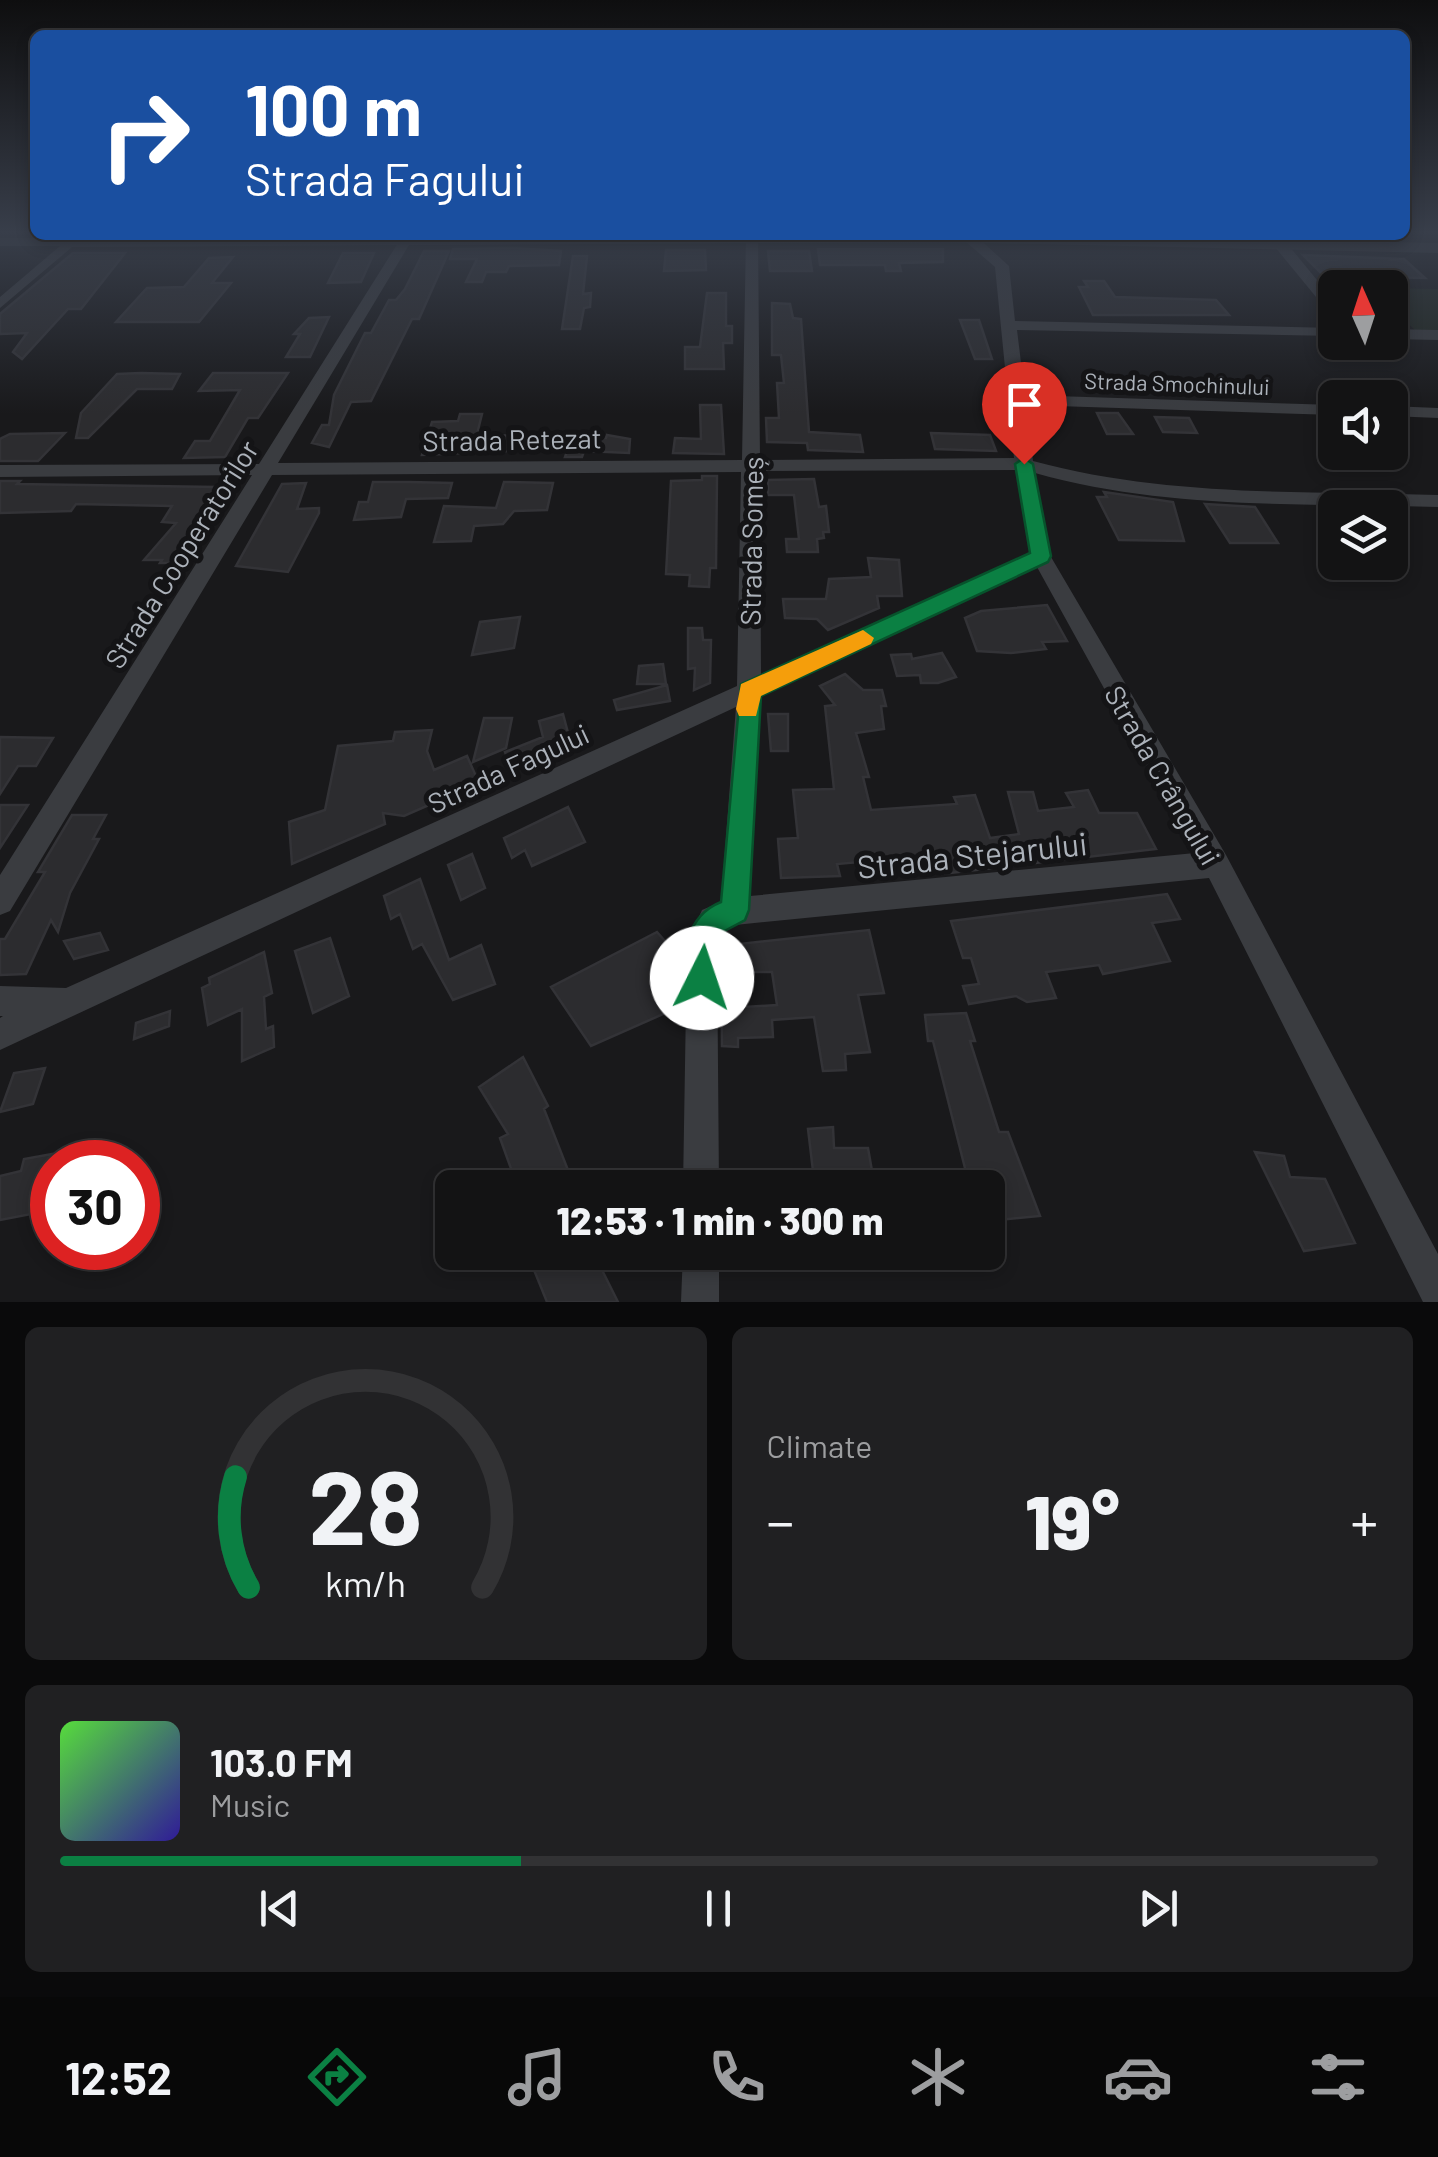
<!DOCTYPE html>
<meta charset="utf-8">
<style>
body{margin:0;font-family:Barlow,sans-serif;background:#202022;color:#f1f3f6;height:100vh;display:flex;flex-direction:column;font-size:38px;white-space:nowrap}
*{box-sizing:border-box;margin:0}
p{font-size:32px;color:#9d9ea0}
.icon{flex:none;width:55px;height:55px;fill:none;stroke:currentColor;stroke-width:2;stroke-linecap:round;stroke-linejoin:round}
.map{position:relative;height:1302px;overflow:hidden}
.panel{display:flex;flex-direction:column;gap:25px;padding:25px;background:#0a0a0b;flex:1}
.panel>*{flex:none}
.top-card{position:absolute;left:30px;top:30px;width:1380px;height:210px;border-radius:15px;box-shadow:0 5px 15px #0003,0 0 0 2px #323234;background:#1a4fa0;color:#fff;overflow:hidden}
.needle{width:65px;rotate:357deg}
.fabs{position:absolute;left:1318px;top:270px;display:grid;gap:20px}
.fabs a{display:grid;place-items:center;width:90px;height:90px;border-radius:15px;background:#131314;box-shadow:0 5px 15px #0003,0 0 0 2px #323234;font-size:50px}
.speed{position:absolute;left:30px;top:1140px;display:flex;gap:20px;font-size:50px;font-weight:700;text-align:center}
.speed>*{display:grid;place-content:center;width:130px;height:130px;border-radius:50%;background:#131314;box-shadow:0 5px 15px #0003,0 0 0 2px #323234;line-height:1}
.speed .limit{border:15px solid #d22;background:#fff;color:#111}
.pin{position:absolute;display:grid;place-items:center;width:85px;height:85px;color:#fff;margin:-102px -42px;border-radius:50% 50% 50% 0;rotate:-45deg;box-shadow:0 0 10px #0007}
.pin .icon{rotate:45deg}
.me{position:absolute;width:110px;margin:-55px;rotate:4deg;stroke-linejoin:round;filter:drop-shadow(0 0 8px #0008)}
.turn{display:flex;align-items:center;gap:35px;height:210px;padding:0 50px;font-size:45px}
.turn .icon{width:130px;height:130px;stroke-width:2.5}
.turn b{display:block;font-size:70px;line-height:85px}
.big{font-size:75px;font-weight:800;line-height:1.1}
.panel .tile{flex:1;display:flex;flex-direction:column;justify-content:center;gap:15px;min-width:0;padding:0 35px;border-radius:15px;background:#202022}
.panel .dial{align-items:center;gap:0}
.dial svg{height:260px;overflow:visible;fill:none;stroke:#323234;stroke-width:7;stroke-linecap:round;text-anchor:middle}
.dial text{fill:#f1f3f6;stroke:none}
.song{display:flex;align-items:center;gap:30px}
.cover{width:120px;height:120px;border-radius:15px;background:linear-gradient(135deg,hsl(110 70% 55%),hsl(250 70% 35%))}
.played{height:10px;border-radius:5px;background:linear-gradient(90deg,#0b8043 35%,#323234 35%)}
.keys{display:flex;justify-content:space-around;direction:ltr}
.heat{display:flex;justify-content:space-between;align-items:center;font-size:55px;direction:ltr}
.panel .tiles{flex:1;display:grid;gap:25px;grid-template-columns:1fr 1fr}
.tile:last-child{grid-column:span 2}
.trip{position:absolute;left:435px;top:1170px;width:570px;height:100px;border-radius:15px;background:#131314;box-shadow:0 5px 15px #0003,0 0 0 2px #323234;font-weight:800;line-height:100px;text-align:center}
.tabs{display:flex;height:160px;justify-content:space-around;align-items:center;background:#080808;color:#9d9ea0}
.tabs .icon{width:70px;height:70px}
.tabs .selected{color:#0b8043}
.tabs b{font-size:45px;color:#f1f3f6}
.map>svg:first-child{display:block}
.green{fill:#1f261f}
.building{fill:#2c2c2f;stroke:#333337;stroke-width:2.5;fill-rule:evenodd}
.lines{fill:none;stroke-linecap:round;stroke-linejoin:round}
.minor{fill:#3a3c40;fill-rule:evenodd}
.tertiary{fill:#3a3c40;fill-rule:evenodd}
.route{fill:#0b8043;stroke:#07532c;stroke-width:2.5}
.slow{fill:#f59e0b}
.labels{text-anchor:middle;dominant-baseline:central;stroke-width:10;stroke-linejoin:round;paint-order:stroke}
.far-street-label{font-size:22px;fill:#acb2ba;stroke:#141416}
.street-label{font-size:28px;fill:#acb2ba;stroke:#141416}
.near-street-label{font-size:32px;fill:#acb2ba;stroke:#141416}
</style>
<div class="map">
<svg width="1438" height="1302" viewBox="0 0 1438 1302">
<rect width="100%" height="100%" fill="#19191b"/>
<!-- green -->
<path class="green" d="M1390,288L1438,289V333L1417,332L1390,306Z"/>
<!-- building -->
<path class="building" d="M514,248L561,251L559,265L509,266L506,272H486L482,282H466L477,259H450L453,249Z
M818,249H943V262L899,263L901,271H886L885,265H820Z
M666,250H705L706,270L664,271Z
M424,251H449L419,319H412L371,401L351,402L329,447L312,443L322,425H329L334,395L365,333H371L389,300H396L405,289Z
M768,251H809L812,271H770Z
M73,253H125L81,309H68L22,359L13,352L27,333L0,334V314Z
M343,253H374L361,282L328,283Z
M1303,255L1404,259L1425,278L1324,276Z
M573,256H587L583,294L591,293L590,307L584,308L580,329H562Z
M233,257L212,283H231L199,322H116L147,288L184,287L209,258Z
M1084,281H1104L1115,297L1216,300L1229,315H1093L1079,287H1088Z
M707,293H726V326H732V343H723L724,369H685V347H700Z
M772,303L790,304L793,318L801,319L809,432L860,435L863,452L808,450L807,443L767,442L766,418H779L777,383H784L781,355H772Z
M329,317L310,357H286L300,334H294L309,318Z
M960,320H979L992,359H975Z
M141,373L180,374L172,389H137L88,438H76L81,413L117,374Z
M213,373H288L258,418H248L225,457L184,458L195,441H210L240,390L199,391Z
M700,405H721L724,454L673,453L675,438L701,439Z
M1097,413H1118L1133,434H1107Z
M460,414H482L477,434L552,438V449L422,455L432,422L458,421Z
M1155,417L1189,418L1197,433L1163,432Z
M65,433L38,461H0V439L10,434Z
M931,433L990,435L996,451L935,449Z
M607,435L630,439L629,453L584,451L582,457H565L572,437L606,438Z
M702,476H717L716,568H710L709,587L689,586L690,575L666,574L671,481L702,480Z
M814,479L819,507L826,506L829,532H823L824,538L817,539L818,552H787L786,539H799L794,495H768V480Z
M0,481H20L17,484L216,487L207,512H211L180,563H160L162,560H144L176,523L162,522L172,506L76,504L71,511L0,513Z
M373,482H409L452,483L448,498L406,499L401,517L354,520L359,502H368Z
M504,482L553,483L547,510L514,511L503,524L474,526L471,541L434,542L444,506L496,508Z
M306,483L297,509L319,508V513L288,572L236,566L282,484Z
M1104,492L1173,502L1184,541L1119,540L1097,497H1107Z
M1205,504L1255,507L1278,543H1230Z
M868,558L899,560L902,596H877L879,608L828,630L817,619L785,618L783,599H826L829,579L871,577Z
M1047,605L1067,641L1042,642L1046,649L1011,653L977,651L965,618L981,611Z
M520,617L514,648L472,655L480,622Z
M688,628H702L703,640H711L710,683L694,690L695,668L688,669Z
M942,653L956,677L938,683H921L920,675L897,676L891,655L911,654L912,659Z
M663,664L666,684H637L639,666Z
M845,674L863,690H882L886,706H881L884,729L856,733L869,777H863L871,810L957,804L954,797L975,795L990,838L1019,834L1008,792H1033L1038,811L1074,807L1066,793L1088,790L1099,813H1137L1156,849L942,874L936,855L837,864L840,876L781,878L778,839L798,838L793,790L834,789L825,706L835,705L820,686Z
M667,685L670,701L617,710L614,700Z
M563,714L571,744L511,769L505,752L543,737L539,721Z
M768,714H788V751H771Z
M484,718H512L506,748L473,762Z
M432,730L427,751L434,770L467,756L479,783L404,816L383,813L385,824L292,864L289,822L325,810L338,746L393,741L395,732Z
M0,737L53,738L36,766H18L0,794Z
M0,805H28L0,848Z
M568,807L585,842L532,866L525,850L512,858L504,838Z
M72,815H106L93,839H99L70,893L58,932L51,920L26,974L0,975V939H5L45,872H38Z
M472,854L485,888L461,900L448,865Z
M420,879L449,960L481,945L495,984L453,1000L422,944L413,949L400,914L391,919L384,896Z
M1167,894L1180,919L1152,923L1170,961L1103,974L1099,965L1046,972L1056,998L1027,1002L1016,996L969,1004L963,986L979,984L971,958H963L951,921Z
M869,930L884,993L858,995L870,1052L845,1054L846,1070L823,1071L814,1017L772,1020L773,1037L738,1038V1047L722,1046L721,946ZM744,972H772L777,1005L744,1007Z
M657,932L680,958L679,1007L591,1046L551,987Z
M100,933L108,950L74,959L64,941Z
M330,938L349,996L313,1013L295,951Z
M264,952L272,993L264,997L266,1029L273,1026L274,1047L242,1061V1009L208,1025L202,988L210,984L209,978Z
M170,1011L169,1026L134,1039L136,1023Z
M966,1013L975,1041H970L999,1132H1008L1040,1216L988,1221V1188H970L933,1041H928L925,1015Z
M523,1057L548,1106L544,1109L575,1188H518L500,1138L508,1134L479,1087Z
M45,1068L33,1104L0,1112L14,1073Z
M833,1127L834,1148H868L875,1188H815L808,1129Z
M1255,1152L1284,1156L1290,1177L1325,1179L1355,1243L1304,1251Z
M52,1154V1210L0,1220V1176L21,1171L24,1159Z
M532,1252H593L618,1302H547L532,1265L536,1263Z"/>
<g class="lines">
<!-- minor -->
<path class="minor" d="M403,235H415L278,463L742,460L746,235H758L760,460L1014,458L995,267L965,241L967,235H975L1009,266L1015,321L1335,328V336L1017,330L1025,395L1335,405V415L1026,405L1033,461C1165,497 1302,491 1438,495V507C1303,503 1166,510 1035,473L1051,557L1226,855L1438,1254V1302H1423L1209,878L735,925L722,930L717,943L719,1188H683L687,943L702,910L721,902L736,707L0,1050V1018L3,1016H0V986L66,988L737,686L741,472L272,475L10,911L0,915V875L252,475L0,477V465L259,464ZM1016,470L1030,554L761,675L760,471ZM1037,567L1195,853L750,896L760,696Z
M0,238H72L78,242L0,308V297L60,246H0Z
M1275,241H1285L1335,302V315L1330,314L1275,247Z
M1390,329L1438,330V340L1390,339Z
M1390,406L1438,408V418L1390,416Z
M683,1252H719V1302H681Z"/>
<!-- tertiary -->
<path class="tertiary" d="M474,235H1064L1438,243V253L943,242L72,247L64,242L72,237Z"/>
</g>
<!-- sky -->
<linearGradient id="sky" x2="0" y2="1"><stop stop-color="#0e0e0f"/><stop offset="0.56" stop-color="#383e4a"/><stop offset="1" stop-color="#383e4a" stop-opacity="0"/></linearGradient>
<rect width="1438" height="414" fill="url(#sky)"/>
<!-- route -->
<path class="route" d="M1024,458L1033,464L1051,556L1048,562L761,696L749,910L745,920L719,934L713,989L702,994L691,989C677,956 688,915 721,902L741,684L1030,553L1015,464Z"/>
<!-- slow -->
<path class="slow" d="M863,630L874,638L871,644L761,696L756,716H739L736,709L741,684Z"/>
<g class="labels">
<!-- far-street labels -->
<g class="far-street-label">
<text transform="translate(1177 383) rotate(2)">Strada Smochinului</text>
</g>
<!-- street labels -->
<g class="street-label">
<text transform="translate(512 439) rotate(-1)">Strada Retezat</text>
<text transform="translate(751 541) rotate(-89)">Strada Someș</text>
<text transform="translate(181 554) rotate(-58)">Strada Cooperatorilor</text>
<text transform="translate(508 768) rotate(-25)">Strada Fagului</text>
<text transform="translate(1163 775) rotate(60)">Strada Crângului</text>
</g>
<!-- near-street labels -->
<g class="near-street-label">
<text transform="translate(972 854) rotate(-6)">Strada Stejarului</text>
</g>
</g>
</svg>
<div class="fabs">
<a><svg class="needle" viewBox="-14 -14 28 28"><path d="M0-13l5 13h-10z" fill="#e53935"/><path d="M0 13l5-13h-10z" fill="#9d9ea0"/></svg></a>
<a><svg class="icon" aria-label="sound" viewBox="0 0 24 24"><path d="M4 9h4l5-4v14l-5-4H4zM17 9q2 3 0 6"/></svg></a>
<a><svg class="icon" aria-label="layers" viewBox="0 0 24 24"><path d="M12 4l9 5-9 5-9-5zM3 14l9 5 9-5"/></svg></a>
</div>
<div class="speed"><div class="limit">30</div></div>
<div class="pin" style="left:1024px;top:464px;background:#d93025"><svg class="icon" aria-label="arrive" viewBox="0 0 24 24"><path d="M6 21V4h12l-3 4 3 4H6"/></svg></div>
<svg class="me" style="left:702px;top:978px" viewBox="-20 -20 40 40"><circle r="19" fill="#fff"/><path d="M0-13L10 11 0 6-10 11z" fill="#0b8043"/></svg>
<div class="trip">12:53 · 1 min · 300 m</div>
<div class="top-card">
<div class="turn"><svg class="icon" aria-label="right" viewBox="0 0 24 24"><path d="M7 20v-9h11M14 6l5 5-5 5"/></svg><div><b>100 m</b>Strada Fagului</div></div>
</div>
</div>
<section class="panel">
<div class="tiles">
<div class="tile dial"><svg viewBox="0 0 100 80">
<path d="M14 69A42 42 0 1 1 86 69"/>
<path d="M14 69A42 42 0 0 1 10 35" stroke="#0b8043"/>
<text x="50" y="56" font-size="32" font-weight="700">28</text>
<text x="50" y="72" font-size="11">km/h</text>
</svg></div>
<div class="tile"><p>Climate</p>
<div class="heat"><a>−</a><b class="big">19°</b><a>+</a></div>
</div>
<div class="tile">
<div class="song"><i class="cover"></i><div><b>103.0 FM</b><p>Music</p></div></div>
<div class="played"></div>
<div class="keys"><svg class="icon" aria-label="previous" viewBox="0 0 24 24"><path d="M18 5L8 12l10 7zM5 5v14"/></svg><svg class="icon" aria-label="pause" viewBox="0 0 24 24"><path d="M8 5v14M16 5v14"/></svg><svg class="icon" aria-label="next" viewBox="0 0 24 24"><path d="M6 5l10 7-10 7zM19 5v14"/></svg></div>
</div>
</div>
</section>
<nav class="tabs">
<b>12:52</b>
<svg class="icon selected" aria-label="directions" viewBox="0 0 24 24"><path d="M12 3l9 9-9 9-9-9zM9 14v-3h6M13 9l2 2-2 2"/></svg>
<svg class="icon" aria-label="music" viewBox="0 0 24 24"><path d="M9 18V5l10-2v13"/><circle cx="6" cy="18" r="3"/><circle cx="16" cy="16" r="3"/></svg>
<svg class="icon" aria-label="phone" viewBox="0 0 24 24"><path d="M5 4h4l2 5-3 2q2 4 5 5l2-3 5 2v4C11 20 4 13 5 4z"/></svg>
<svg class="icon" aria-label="climate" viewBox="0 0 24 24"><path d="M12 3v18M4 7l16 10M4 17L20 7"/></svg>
<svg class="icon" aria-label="car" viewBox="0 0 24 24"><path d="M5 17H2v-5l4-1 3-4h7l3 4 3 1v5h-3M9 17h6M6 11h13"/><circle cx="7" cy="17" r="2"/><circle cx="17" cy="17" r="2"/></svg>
<svg class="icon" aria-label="filters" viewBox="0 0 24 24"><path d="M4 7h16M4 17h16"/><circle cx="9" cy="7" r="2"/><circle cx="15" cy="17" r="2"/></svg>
</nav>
